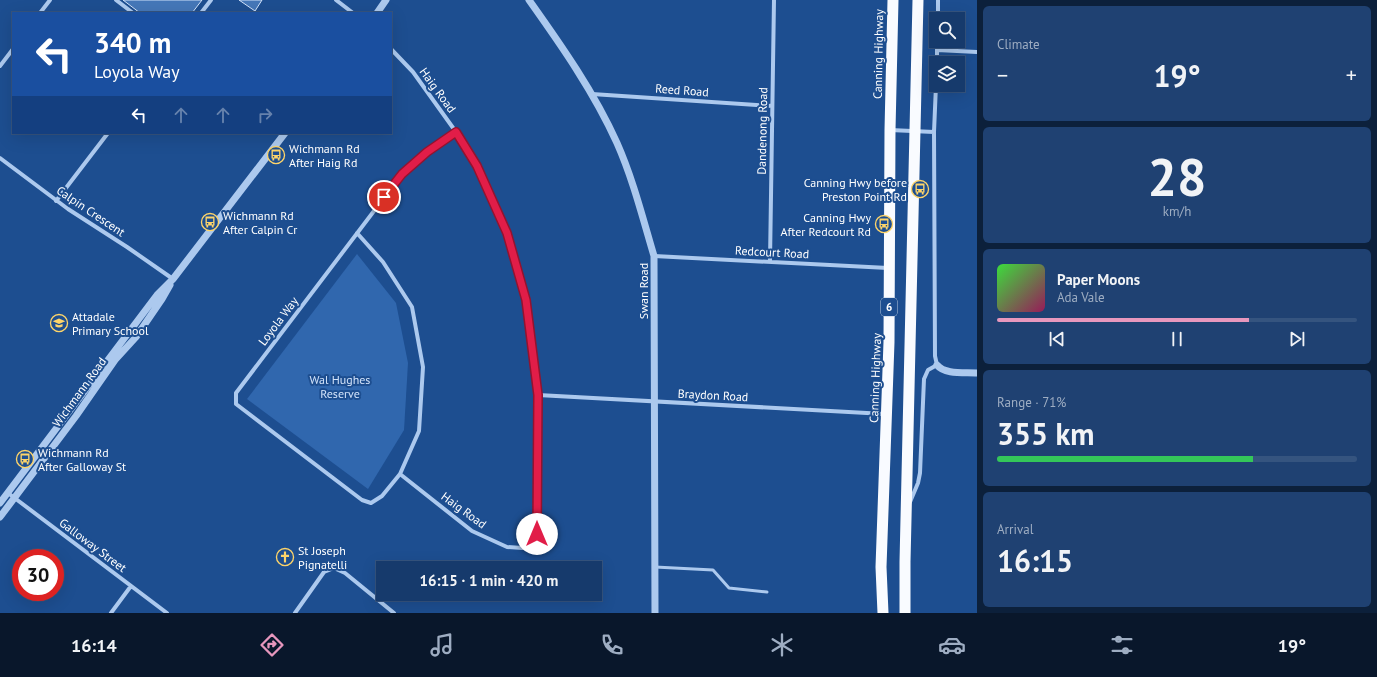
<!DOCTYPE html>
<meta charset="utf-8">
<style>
body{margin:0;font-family:"PT Sans",sans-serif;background:#1f4172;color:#f1f3f6;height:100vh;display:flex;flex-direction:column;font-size:15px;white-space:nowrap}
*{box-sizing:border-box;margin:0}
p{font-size:13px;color:#9eadc2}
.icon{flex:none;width:22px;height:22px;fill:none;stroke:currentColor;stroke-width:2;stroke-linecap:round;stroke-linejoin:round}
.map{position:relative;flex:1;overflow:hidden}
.panel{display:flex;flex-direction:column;gap:6px;padding:6px;background:#0c203b;width:400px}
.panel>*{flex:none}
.banner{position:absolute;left:12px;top:12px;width:380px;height:122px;border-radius:0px;box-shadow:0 4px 16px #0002,0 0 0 1px #35547f;background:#1a4fa0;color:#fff;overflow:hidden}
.fabs{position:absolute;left:929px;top:12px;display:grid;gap:8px}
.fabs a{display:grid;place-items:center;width:36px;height:36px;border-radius:0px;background:#163a6c;box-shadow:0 4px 16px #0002,0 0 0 1px #35547f;font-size:20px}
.speed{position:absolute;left:12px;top:549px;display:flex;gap:8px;font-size:20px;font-weight:700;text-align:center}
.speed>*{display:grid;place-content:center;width:52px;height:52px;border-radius:50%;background:#163a6c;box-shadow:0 4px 16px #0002,0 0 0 1px #35547f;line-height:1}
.speed .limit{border:6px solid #d22;background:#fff;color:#111}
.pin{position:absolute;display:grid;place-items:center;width:34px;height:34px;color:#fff;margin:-17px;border:2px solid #fff;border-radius:50%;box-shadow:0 1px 4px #0007}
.me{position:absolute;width:44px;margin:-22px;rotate:0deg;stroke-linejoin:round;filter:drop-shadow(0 0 3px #0008)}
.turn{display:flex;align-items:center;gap:14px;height:84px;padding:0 16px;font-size:18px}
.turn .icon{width:52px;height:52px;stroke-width:2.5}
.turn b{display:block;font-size:28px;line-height:34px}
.lanes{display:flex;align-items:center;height:38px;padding:0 16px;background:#0003;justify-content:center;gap:20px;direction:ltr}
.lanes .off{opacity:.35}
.big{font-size:30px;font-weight:700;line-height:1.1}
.panel .card{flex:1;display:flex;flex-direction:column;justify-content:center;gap:6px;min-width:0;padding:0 14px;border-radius:6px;background:#1f4172}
.panel .dial{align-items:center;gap:0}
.dial b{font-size:52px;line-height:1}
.song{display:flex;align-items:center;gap:12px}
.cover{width:48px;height:48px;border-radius:6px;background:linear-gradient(135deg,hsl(120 70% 55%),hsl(330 70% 35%))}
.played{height:4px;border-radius:2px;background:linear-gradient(90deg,#e797bd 70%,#35547f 70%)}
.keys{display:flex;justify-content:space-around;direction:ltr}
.heat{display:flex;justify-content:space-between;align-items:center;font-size:22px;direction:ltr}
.charge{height:6px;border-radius:3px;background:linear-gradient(90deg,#34c759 71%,#35547f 0)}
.trip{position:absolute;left:376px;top:561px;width:226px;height:40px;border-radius:0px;background:#163a6c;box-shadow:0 4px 16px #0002,0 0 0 1px #35547f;font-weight:700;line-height:40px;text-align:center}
.menu{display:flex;height:64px;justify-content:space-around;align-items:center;background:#09172b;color:#9eadc2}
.menu .icon{width:28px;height:28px}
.menu .current{color:#e797bd}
.menu b{font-size:18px;color:#f1f3f6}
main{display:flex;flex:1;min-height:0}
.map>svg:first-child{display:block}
.green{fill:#3067ae}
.building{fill:#4577b8;stroke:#d2e3fa}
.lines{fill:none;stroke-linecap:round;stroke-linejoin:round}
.service{stroke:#acc9ee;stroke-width:3}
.minor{stroke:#acc9ee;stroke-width:4}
.tertiary{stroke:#acc9ee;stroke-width:7}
.trunk{stroke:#f9fbff;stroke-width:11}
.route-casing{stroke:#92132f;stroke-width:10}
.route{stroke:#e11d48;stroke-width:7}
.labels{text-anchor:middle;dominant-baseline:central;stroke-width:4;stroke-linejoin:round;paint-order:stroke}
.shield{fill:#1d4e90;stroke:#bbcade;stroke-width:1}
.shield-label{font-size:11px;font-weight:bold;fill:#fff}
.street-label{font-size:12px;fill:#fff;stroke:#1d4e90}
.poi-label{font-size:12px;fill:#fff;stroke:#1d4e90;text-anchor:start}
.park-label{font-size:12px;fill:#d2e3fa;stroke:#1d4e90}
</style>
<main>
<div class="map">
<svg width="977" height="613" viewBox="0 0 977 613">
<rect width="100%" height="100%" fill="#1d4e90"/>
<!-- green -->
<path class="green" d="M357,254L396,303L408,363L404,430L368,489L247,399Z"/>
<!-- building -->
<path class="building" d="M123,0H202L192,13H140Z
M239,0H262L255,11Z"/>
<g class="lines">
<!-- service -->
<path class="service" d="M655,567L713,570L729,588L767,592"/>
<!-- minor -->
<path class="minor" d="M116,0L133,13
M336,0L353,13
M40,13L50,0
M201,13L211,0
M938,19V0
M391,49L413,72L456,132L477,166L507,233L527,300L538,395L537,549L507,547L472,531L400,474
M937,50L977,52
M937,63V41
M0,66L13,49
M592,94L772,106
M890,130L934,132
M0,158L68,209L127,247L173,279
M56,201L108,133
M357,233L383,262L412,307L423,367L419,431L400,474L382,496L371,503L362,500L236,404V393L402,174L427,152L456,132
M654,256L888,268
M770,261L774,0
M538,395L885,414
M8,493L167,613
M910,502L918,483L920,473L924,379L928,370L937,365L935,356L934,132L936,85
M111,613L131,586
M295,613L324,572L334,568L345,573L394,613"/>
<!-- tertiary -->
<path class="tertiary" d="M529,0C561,45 594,92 617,143C633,179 643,219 654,256L655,613
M377,13L386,0
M937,365C945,375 965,372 977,373
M0,503L157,295L173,279L285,133
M0,517L76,416L115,360L136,337L162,299L170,285"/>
<!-- trunk -->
<path class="trunk" d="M883,613L881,567L889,342L890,130L893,0
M905,613V562L918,0"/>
</g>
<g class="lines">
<!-- route casing -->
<g class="route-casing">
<path id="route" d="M384,197L402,174L427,152L456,132L477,166L507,233L526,300L538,395L537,534"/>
</g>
<!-- route -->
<use href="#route" class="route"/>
</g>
<!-- icons -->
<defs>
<g id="bus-ring" transform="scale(0.9)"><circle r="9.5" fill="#1d4e90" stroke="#fdd46a" stroke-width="1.5"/><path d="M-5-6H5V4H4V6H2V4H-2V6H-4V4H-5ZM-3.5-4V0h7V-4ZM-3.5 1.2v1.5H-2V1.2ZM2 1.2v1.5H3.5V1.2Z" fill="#fdd46a"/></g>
<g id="school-ring" transform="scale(0.9)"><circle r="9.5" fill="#1d4e90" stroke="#fdd46a" stroke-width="1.5"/><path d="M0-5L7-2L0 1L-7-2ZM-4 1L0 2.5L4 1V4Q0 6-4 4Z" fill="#fdd46a"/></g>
<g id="church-ring" transform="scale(0.9)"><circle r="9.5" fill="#1d4e90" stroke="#fdd46a" stroke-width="1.5"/><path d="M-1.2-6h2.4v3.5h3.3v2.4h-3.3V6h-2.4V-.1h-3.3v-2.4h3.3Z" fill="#fdd46a"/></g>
</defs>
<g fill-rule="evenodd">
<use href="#bus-ring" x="276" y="155"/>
<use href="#bus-ring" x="920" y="189"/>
<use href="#bus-ring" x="210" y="222"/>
<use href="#bus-ring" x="884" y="224"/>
<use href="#school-ring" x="59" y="323"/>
<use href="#bus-ring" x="25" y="459"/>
<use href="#church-ring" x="285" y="557"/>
</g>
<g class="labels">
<!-- shield labels -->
<rect class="shield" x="881" y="298" width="16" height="18" rx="3"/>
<g class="shield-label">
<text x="889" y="307">6</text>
</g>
<!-- street labels -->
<g class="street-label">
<text transform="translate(878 54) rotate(-89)">Canning Highway</text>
<text transform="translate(438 90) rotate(54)">Haig Road</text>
<text transform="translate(682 90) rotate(4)">Reed Road</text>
<text transform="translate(762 131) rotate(-89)">Dandenong Road</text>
<text transform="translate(91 211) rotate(34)">Calpin Crescent</text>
<text transform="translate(772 252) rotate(3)">Redcourt Road</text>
<text transform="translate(643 291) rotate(-90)">Swan Road</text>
<text transform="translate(278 321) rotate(-53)">Loyola Way</text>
<text transform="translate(875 378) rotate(-88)">Canning Highway</text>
<text transform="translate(79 392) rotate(-54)">Wichmann Road</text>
<text transform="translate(713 395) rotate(3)">Braydon Road</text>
<text transform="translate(464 510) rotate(36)">Haig Road</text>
<text transform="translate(93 545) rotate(37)">Galloway Street</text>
</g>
<!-- poi labels -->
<g class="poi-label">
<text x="289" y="148">Wichmann Rd<tspan x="289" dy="14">After Haig Rd</tspan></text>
<text x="907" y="182" text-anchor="end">Canning Hwy before<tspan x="907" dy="14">Preston Point Rd</tspan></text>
<text x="223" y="215">Wichmann Rd<tspan x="223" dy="14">After Calpin Cr</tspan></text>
<text x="871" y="217" text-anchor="end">Canning Hwy<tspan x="871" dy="14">After Redcourt Rd</tspan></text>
<text x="72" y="316">Attadale<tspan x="72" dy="14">Primary School</tspan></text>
<text x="38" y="452">Wichmann Rd<tspan x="38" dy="14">After Galloway St</tspan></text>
<text x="298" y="550">St Joseph<tspan x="298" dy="14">Pignatelli</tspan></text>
</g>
<!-- park labels -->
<g class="park-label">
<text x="340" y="379">Wal Hughes<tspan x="340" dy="14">Reserve</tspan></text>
</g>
</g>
</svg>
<div class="fabs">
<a><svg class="icon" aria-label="search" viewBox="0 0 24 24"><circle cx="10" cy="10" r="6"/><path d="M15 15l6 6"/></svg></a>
<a><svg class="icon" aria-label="layers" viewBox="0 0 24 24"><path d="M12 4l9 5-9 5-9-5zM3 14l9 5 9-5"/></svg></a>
</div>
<div class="speed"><div class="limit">30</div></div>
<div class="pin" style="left:384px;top:197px;background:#d93025"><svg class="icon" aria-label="arrive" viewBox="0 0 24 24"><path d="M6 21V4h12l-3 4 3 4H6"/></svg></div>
<svg class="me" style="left:537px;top:534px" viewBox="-20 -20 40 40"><circle r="19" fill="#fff"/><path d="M0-13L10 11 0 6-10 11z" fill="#e11d48"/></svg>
<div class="trip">16:15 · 1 min · 420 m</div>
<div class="banner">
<div class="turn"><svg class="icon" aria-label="left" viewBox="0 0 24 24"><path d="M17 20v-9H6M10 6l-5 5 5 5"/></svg><div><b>340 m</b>Loyola Way</div></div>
<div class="lanes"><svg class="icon" aria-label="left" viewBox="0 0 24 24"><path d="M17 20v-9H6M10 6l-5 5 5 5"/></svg><svg class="icon off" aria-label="ahead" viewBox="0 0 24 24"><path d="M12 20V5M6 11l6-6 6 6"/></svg><svg class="icon off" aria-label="ahead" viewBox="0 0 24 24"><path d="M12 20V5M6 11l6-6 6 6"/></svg><svg class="icon off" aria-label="right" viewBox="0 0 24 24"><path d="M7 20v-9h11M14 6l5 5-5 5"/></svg></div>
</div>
</div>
<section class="panel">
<div class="card"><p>Climate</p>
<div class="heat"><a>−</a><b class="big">19°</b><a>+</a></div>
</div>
<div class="card dial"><b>28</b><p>km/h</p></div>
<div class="card">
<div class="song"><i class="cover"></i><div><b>Paper Moons</b><p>Ada Vale</p></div></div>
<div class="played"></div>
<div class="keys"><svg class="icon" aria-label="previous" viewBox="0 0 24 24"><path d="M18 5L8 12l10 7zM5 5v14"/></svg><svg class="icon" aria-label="pause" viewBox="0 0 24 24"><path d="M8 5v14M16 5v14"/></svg><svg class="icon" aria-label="next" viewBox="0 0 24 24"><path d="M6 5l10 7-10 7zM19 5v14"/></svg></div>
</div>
<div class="card"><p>Range · 71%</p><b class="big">355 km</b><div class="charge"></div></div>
<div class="card"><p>Arrival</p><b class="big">16:15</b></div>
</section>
</main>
<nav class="menu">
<b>16:14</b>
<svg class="icon current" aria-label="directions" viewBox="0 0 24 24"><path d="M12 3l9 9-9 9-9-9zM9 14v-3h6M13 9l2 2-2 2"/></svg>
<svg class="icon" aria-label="music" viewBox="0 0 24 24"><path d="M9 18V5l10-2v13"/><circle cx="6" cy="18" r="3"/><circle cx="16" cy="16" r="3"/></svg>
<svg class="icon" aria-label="phone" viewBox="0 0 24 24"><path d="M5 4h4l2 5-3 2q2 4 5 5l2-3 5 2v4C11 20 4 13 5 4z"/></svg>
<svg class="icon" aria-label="climate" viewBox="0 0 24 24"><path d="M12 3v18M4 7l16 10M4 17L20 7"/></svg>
<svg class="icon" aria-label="car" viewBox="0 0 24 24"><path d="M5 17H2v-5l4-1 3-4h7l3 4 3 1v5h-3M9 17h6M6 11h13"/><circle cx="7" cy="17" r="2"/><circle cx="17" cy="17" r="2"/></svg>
<svg class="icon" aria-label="filters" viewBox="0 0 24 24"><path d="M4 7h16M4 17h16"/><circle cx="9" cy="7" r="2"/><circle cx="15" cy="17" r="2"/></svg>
<b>19°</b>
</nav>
